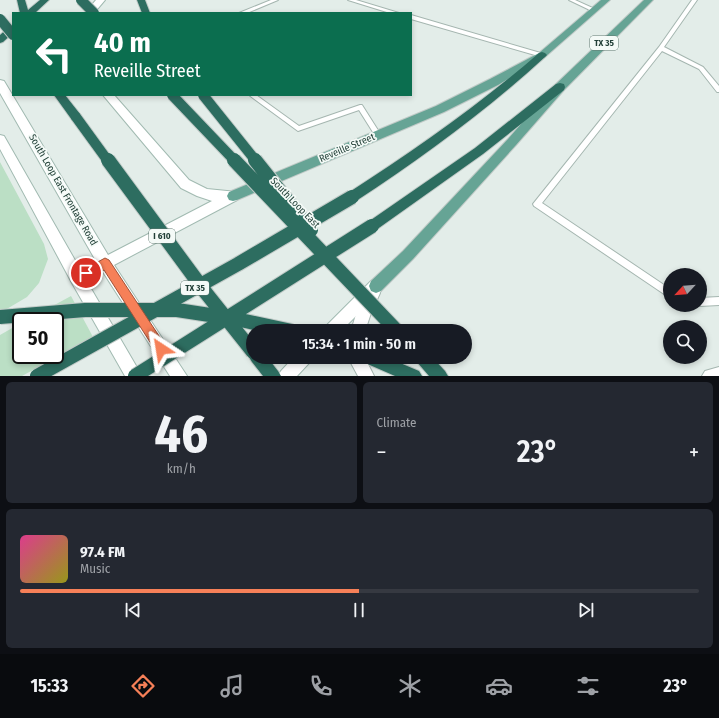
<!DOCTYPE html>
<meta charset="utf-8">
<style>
body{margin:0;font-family:"Fira Sans Condensed",sans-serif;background:#242831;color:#f1f3f6;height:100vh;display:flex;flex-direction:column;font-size:15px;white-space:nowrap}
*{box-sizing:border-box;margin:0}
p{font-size:13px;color:#9ea1a6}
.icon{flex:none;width:22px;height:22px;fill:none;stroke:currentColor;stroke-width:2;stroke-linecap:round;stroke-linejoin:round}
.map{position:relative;height:376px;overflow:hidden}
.side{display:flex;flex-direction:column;gap:6px;padding:6px;background:#0d0f14;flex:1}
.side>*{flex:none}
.guide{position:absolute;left:12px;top:12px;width:400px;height:84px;border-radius:0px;box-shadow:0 2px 6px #0003;background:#0b6e4f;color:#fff;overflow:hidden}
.needle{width:26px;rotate:244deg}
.buttons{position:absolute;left:663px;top:268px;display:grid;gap:8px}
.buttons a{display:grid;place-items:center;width:44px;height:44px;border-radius:50%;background:#171b24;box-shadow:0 2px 6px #0003;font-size:20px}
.speed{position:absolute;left:12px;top:312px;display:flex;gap:8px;font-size:20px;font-weight:700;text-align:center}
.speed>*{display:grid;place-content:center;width:52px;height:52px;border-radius:50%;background:#171b24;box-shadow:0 2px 6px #0003;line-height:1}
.speed .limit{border:2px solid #111;border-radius:6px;background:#fff;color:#111}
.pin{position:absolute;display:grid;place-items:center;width:34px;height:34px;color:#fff;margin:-17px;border:2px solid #fff;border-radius:50%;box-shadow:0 1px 4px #0007}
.me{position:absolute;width:44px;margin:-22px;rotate:327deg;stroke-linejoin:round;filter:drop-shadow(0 0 3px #0008)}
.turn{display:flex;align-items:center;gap:14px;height:84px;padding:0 16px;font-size:18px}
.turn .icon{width:52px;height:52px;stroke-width:2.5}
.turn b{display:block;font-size:28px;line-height:34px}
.big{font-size:30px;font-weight:600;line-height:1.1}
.side .card{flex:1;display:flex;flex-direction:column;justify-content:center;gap:6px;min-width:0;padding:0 14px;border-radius:6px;background:#242831}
.side .dial{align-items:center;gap:0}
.dial b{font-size:52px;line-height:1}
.song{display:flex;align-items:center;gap:12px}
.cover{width:48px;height:48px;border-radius:6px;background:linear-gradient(135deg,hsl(330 70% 55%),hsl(60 70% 35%))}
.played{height:4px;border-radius:2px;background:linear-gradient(90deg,#f68058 50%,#363941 50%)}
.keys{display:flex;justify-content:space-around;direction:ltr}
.heat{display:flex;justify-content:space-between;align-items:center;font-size:22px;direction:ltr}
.side .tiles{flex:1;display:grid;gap:6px;grid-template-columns:1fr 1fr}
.card:last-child{grid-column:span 2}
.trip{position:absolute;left:246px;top:324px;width:226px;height:40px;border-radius:20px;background:#171b24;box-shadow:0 2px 6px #0003;font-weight:600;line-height:40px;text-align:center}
.tabs{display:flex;height:64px;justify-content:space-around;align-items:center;background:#090b0e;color:#9ea1a6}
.tabs .icon{width:28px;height:28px}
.tabs .on{color:#f68058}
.tabs b{font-size:18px;color:#f1f3f6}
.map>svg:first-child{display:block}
.green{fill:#bbdfc5}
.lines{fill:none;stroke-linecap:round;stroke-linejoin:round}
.service-casing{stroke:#a5b6b0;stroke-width:2}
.minor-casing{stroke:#a5b6b0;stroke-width:2}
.secondary-casing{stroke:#a1bab1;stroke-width:2}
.primary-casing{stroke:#c1cac7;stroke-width:2}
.motorway-casing{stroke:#c1cac7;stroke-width:2}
.service{fill:#fff;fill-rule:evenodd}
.minor{fill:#fff;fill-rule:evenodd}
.secondary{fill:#fff;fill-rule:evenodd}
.primary{fill:#66a495;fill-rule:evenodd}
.motorway{fill:#2d6d60;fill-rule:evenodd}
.motorway-bridge-far1-casing{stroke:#c1cac7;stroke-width:12;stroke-linecap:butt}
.motorway-bridge-casing{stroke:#c1cac7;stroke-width:16;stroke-linecap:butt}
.motorway-bridge-far1{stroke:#2d6d60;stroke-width:10}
.motorway-bridge{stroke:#2d6d60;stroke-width:14}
.route{fill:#f68058;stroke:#a05339}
.labels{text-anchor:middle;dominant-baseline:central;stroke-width:3.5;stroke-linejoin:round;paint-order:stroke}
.shield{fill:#f4faf7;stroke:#617871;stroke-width:1}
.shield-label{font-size:9px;font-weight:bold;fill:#224038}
.street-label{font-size:10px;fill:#224038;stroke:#f4faf7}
</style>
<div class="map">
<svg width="719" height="376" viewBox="0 0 719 376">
<rect width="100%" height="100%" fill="#e3ede9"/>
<!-- green -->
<path class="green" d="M0,162L44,244L48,259L39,283L27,297L0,313Z
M71,296L93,337L22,376H0V335L21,323V355H55V321H25Z"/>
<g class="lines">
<!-- service casing -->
<g class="service-casing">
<path id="service" d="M271,0H278L247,13H239Z
M348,0H356L399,13H390Z
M569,0H575L597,10L594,12L592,11Z
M692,0H697L664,47L703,67L719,86V92H717L699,69L662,51L542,203L670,289V298L534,206L533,204L659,47Z
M411,15L544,54L545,55L542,57L411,19Z
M249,95H256L299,126L360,105H362L381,135L380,137H376L359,110L298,131Z
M719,297V305L700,306L697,305H700V298Z"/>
</g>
<!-- minor casing -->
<g class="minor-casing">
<path id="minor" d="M373,286L378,288L380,293L371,313L365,331H351L357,311L368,288Z
M351,357H367V362L374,376H358L351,363Z
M719,367V376H702L705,371Z"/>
</g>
<!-- secondary casing -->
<g class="secondary-casing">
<path id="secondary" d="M96,0H105L94,13H85Z
M0,80L4,81L108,255L212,201L197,196L181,188L103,95H114L189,180L207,189L237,192L239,196L237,200L114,265L187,376H170L103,272L86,280L142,376H125L72,283L0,149V135L4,136L80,269L96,261L0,93Z
M376,279L381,281L383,286L381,291L341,331H324L326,326L371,281Z
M294,357H313L310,362L297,376H278L281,371Z"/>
</g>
<!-- primary casing -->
<g class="primary-casing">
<path id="primary" d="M601,0H610L545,57L498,85L444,112L237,200L233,201L229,200L227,196L229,192L436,106L490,79L539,53Z
M644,0H653L564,90L516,145L413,259L381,291L376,293L371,291L369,286L371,281L403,251L508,139L556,84Z"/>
</g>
<!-- motorway casing -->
<g class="motorway-casing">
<path id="motorway" d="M17,0H25L28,10L40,0H49L35,13H20Z
M137,0H145L150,13H142Z
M13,25V33L3,42L0,43V35L10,26Z
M542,52L545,53L547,55L545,57C486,111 423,157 356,201L352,202L348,201L346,197L348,193C415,150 479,105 539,53Z
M560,83L564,84L565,87L564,90L483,154L376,230L372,232L368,230L366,226L368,222L475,148L556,84Z
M54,95H65L80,114L81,117L80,120H72Z
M253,351V357H267L278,371L281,376H263L252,362L249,357Z
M360,357H386L419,371L422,376H395L363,362Z
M414,357H432L445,371L448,376H429L417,362Z"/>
</g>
<!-- service -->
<use href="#service" class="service"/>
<!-- minor -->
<use href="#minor" class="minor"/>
<!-- secondary -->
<use href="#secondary" class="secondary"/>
<!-- primary -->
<use href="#primary" class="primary"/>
<!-- motorway -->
<use href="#motorway" class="motorway"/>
<!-- motorway-bridge-far1 casing -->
<g class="motorway-bridge-far1-casing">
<path id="motorway-bridge-far1" d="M81,0L94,13
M0,19L13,35
M172,95L235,161
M203,95L256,161
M76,117L108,161"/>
</g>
<!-- motorway-bridge casing -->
<g class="motorway-bridge-casing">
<path id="motorway-bridge" d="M108,160L206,293L253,352
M234,160L397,331
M255,160L311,230
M0,317L85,310H177L236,319L292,331
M37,376L238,264L352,197
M135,376L372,226"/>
</g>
<!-- motorway-bridge-far1 -->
<use href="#motorway-bridge-far1" class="motorway-bridge-far1"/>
<!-- motorway-bridge -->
<use href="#motorway-bridge" class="motorway-bridge"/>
</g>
<!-- route -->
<path class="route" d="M105,258L109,260L165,345L167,349L165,353L161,355L157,353L104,270L86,278L83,277L81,273L83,270Z"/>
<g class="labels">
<!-- shield labels -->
<g class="shield">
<rect x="590" y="36" width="28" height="14" rx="3"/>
<rect x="149" y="229" width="26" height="14" rx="3"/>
<rect x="181" y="281" width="28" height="14" rx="3"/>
</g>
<g class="shield-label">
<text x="604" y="43">TX 35</text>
<text x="162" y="236">I 610</text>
<text x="195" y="288">TX 35</text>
</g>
<!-- street labels -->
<g class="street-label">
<text transform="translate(347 148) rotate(-23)">Reveille Street</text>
<text transform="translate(63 190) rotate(60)">South Loop East Frontage Road</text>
<text transform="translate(295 203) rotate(46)">South Loop East</text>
</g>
</g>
</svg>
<div class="buttons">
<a><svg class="needle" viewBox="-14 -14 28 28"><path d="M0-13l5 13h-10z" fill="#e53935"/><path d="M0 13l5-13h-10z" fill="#9ea1a6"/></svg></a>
<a><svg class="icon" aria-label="search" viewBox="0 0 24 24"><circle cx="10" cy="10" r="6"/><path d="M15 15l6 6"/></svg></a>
</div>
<div class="speed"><div class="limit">50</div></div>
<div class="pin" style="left:86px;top:273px;background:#d93025"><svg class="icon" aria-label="arrive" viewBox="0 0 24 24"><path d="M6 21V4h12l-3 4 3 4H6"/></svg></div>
<svg class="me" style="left:161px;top:349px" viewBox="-20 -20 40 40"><path d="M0-17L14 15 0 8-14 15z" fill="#f68058" stroke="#fff" stroke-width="4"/></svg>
<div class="trip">15:34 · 1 min · 50 m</div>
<div class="guide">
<div class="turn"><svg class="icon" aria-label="left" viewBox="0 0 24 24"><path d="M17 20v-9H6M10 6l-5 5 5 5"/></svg><div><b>40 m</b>Reveille Street</div></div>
</div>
</div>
<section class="side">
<div class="tiles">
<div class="card dial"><b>46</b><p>km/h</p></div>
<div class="card"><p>Climate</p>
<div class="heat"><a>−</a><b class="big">23°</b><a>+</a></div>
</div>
<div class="card">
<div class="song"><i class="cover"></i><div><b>97.4 FM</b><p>Music</p></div></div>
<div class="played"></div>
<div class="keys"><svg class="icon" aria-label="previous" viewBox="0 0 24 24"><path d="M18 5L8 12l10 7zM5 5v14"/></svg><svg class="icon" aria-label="pause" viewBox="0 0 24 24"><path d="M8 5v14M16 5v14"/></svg><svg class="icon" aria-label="next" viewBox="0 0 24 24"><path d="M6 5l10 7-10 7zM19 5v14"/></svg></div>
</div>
</div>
</section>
<nav class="tabs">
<b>15:33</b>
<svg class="icon on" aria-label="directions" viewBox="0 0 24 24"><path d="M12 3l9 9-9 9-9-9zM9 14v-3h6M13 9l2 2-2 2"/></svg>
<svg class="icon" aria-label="music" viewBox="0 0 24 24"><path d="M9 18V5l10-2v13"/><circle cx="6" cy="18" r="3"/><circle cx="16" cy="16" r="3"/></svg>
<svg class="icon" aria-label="phone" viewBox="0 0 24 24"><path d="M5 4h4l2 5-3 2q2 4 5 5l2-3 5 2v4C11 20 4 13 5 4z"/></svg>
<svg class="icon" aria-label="climate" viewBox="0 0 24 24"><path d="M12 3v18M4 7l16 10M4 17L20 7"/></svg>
<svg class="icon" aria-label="car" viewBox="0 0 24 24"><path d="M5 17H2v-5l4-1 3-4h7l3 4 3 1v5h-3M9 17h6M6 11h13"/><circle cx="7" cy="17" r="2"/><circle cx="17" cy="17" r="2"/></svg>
<svg class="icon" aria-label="filters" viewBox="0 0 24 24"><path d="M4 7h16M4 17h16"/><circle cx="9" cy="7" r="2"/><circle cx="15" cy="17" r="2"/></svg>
<b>23°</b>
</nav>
